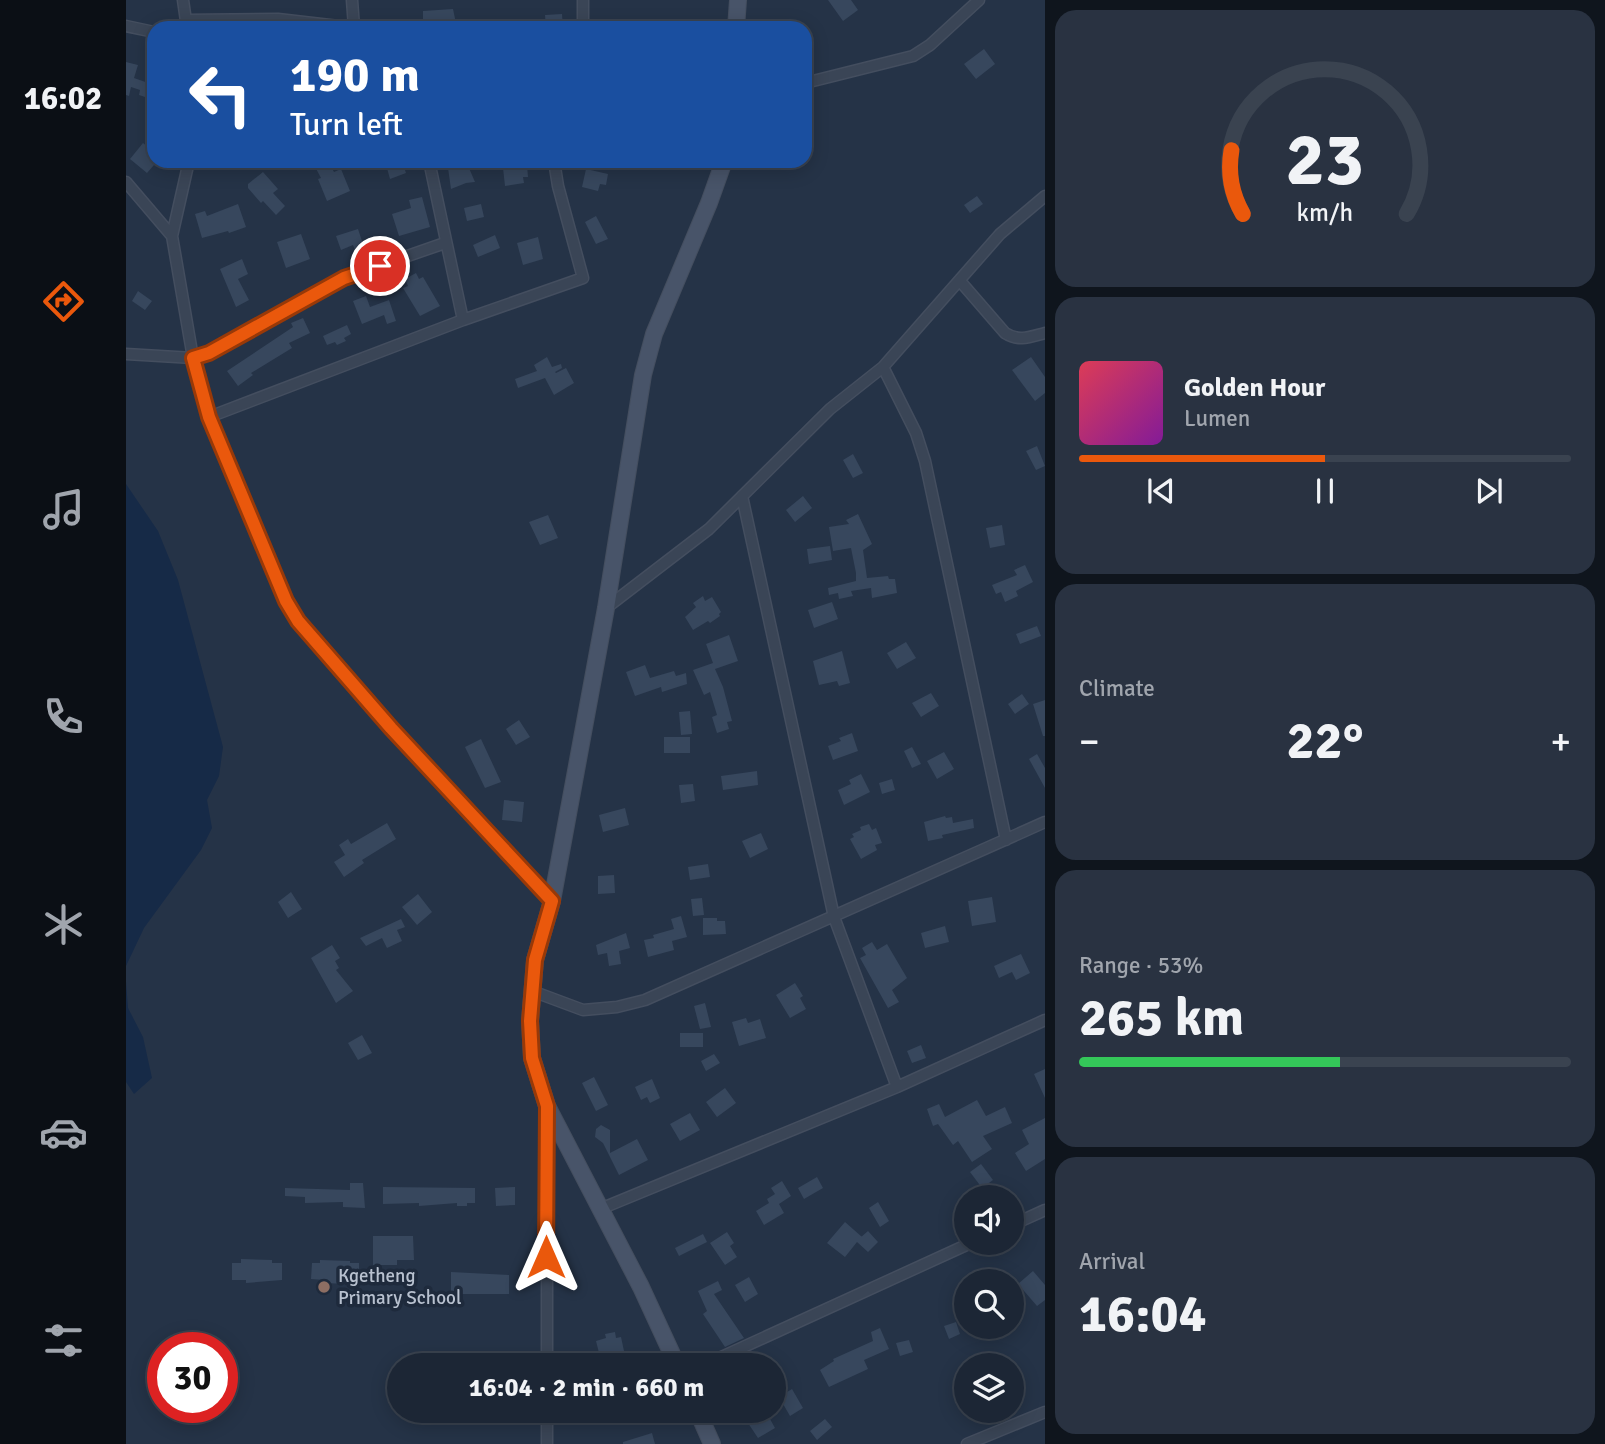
<!DOCTYPE html>
<meta charset="utf-8">
<style>
body{margin:0;font-family:Signika,sans-serif;background:#293241;color:#f1f3f6;height:100vh;display:flex;flex-direction:column;font-size:26px;white-space:nowrap}
*{box-sizing:border-box;margin:0}
p{font-size:23px;color:#a0a5ad}
.icon{flex:none;width:38px;height:38px;fill:none;stroke:currentColor;stroke-width:2;stroke-linecap:round;stroke-linejoin:round}
.map{position:relative;flex:1;overflow:hidden}
.drawer{display:flex;flex-direction:column;gap:10px;padding:10px;background:#0f151d;width:560px}
.drawer>*{flex:none}
.top-card{position:absolute;left:21px;top:21px;width:665px;height:147px;border-radius:21px;box-shadow:0 4px 18px #0003,0 0 0 2px #3a4350;background:#1a4fa0;color:#fff;overflow:hidden}
.fabs{position:absolute;left:828px;top:1185px;display:grid;gap:14px}
.fabs a{display:grid;place-items:center;width:70px;height:70px;border-radius:50%;background:#1c2635;box-shadow:0 4px 18px #0003,0 0 0 2px #3a4350;font-size:35px}
.speed{position:absolute;left:21px;top:1332px;display:flex;gap:14px;font-size:35px;font-weight:700;text-align:center}
.speed>*{display:grid;place-content:center;width:91px;height:91px;border-radius:50%;background:#1c2635;box-shadow:0 4px 18px #0003,0 0 0 2px #3a4350;line-height:1}
.speed .limit{border:10px solid #d22;background:#fff;color:#111}
.pin{position:absolute;display:grid;place-items:center;width:60px;height:60px;color:#fff;margin:-30px;border:4px solid #fff;border-radius:50%;box-shadow:0 2px 7px #0007}
.me{position:absolute;width:77px;margin:-38px;rotate:0deg;stroke-linejoin:round;filter:drop-shadow(0 0 5px #0008)}
.turn{display:flex;align-items:center;gap:24px;height:147px;padding:0 28px;font-size:32px}
.turn .icon{width:91px;height:91px;stroke-width:2.5}
.turn b{display:block;font-size:49px;line-height:60px}
.big{font-size:52px;font-weight:700;line-height:1.1}
.drawer .tile{flex:1;display:flex;flex-direction:column;justify-content:center;gap:10px;min-width:0;padding:0 24px;border-radius:21px;background:#293241}
.drawer .dial{align-items:center;gap:0}
.dial svg{height:182px;overflow:visible;fill:none;stroke:#3a4350;stroke-width:7;stroke-linecap:round;text-anchor:middle}
.dial text{fill:#f1f3f6;stroke:none}
.song{display:flex;align-items:center;gap:21px}
.cover{width:84px;height:84px;border-radius:10px;background:linear-gradient(135deg,hsl(350 70% 55%),hsl(290 70% 35%))}
.played{height:7px;border-radius:4px;background:linear-gradient(90deg,#ea580c 50%,#3a4350 50%)}
.keys{display:flex;justify-content:space-around;direction:ltr}
.heat{display:flex;justify-content:space-between;align-items:center;font-size:38px;direction:ltr}
.charge{height:10px;border-radius:5px;background:linear-gradient(90deg,#34c759 53%,#3a4350 0)}
.trip{position:absolute;left:261px;top:1353px;width:399px;height:70px;border-radius:35px;background:#1c2635;box-shadow:0 4px 18px #0003,0 0 0 2px #3a4350;font-weight:700;line-height:70px;text-align:center}
main{display:flex;flex:1;min-height:0}
.tab-bar{display:flex;flex-direction:column;width:126px;justify-content:space-around;align-items:center;background:#0b0f15;color:#a0a5ad}
.tab-bar .icon{width:49px;height:49px}
.tab-bar .current{color:#ea580c}
.tab-bar b{font-size:32px;color:#f1f3f6}
.map>svg:first-child{display:block}
.water{fill:#162a47}
.building{fill:#37475d}
.lines{fill:none;stroke-linecap:round;stroke-linejoin:round}
.street-casing{stroke:#444e5f;stroke-width:13}
.secondary-casing{stroke:#444e5f;stroke-width:18}
.street{stroke:#3a4556;stroke-width:10}
.secondary{stroke:#485469;stroke-width:16}
.route-casing{stroke:#983908;stroke-width:18}
.route{stroke:#ea580c;stroke-width:12}
.education-dot{fill:#8d6e63;stroke:#1e2a3c;stroke-width:2.5}
.labels{text-anchor:middle;dominant-baseline:central;stroke-width:7;stroke-linejoin:round;paint-order:stroke}
.poi-label{font-size:19px;fill:#b8c1cf;stroke:#1e2a3c;text-anchor:start}
</style>
<main>
<nav class="tab-bar">
<b>16:02</b>
<svg class="icon current" aria-label="directions" viewBox="0 0 24 24"><path d="M12 3l9 9-9 9-9-9zM9 14v-3h6M13 9l2 2-2 2"/></svg>
<svg class="icon" aria-label="music" viewBox="0 0 24 24"><path d="M9 18V5l10-2v13"/><circle cx="6" cy="18" r="3"/><circle cx="16" cy="16" r="3"/></svg>
<svg class="icon" aria-label="phone" viewBox="0 0 24 24"><path d="M5 4h4l2 5-3 2q2 4 5 5l2-3 5 2v4C11 20 4 13 5 4z"/></svg>
<svg class="icon" aria-label="climate" viewBox="0 0 24 24"><path d="M12 3v18M4 7l16 10M4 17L20 7"/></svg>
<svg class="icon" aria-label="car" viewBox="0 0 24 24"><path d="M5 17H2v-5l4-1 3-4h7l3 4 3 1v5h-3M9 17h6M6 11h13"/><circle cx="7" cy="17" r="2"/><circle cx="17" cy="17" r="2"/></svg>
<svg class="icon" aria-label="filters" viewBox="0 0 24 24"><path d="M4 7h16M4 17h16"/><circle cx="9" cy="7" r="2"/><circle cx="15" cy="17" r="2"/></svg>
</nav>
<div class="map">
<svg width="919" height="1444" viewBox="0 0 919 1444">
<rect width="100%" height="100%" fill="#253347"/>
<!-- water -->
<path class="water" d="M0,484L32,531L52,580L97,747L93,776L81,800L86,828L75,850L18,928L0,966Z
M0,982L2,1008L17,1037L26,1078L8,1094L0,1082Z"/>
<!-- building -->
<path class="building" d="M702,0H725L732,10L717,21Z
M327,9L331,28H297V11Z
M436,14L437,28H420L419,15Z
M858,49L869,64L850,79L838,64Z
M0,62L12,65L8,78L28,85V100L13,95L14,90L5,87L3,96L0,95Z
M17,143L28,152V165L21,173L4,159Z
M186,161H202L208,172L215,169L224,191L201,201L192,179L195,178Z
M259,161H276L280,173L264,179Z
M321,161H340L349,182L340,183L325,189Z
M401,165L402,177H397L398,183L379,186L377,168Z
M460,169L482,174L480,185L474,184L472,191L456,187Z
M137,172L152,189L147,193L159,206L150,215L137,201L135,203L122,188V184Z
M851,196L857,204L844,213L838,205Z
M296,197L304,227L273,236L266,214L285,208L283,200Z
M112,204L120,227L103,233L102,231L76,238L69,214L79,211L81,216Z
M355,204L358,217L341,221L338,208Z
M470,216L482,239L470,244L459,222Z
M232,229L238,247L229,250L227,245L215,250L210,236Z
M175,234L184,259L160,268L151,242Z
M369,235L374,248L352,257L347,245Z
M412,237L417,259L397,265L391,243Z
M116,259L122,274L112,279L123,300L110,307L94,269Z
M290,273L293,279L297,277L314,306L294,316L277,288L282,286L279,279Z
M12,291L26,301L19,310L6,301Z
M240,296L244,307L263,300L270,321L261,324L258,315L236,324L227,301Z
M177,318L184,333L163,343L166,348L125,373L127,375L112,386L101,371L167,327L165,323Z
M221,325L225,334L218,338L220,341L211,345L209,342L201,345L197,336Z
M421,357L426,367L435,364L436,368L429,372L430,373L440,368L448,383L428,395L419,378L392,388L389,379L411,371L408,365Z
M905,357L919,377V393L909,401L886,370Z
M911,446L919,466L910,470L900,451Z
M727,454L737,473L727,478L717,460Z
M677,496L686,508L669,522L660,510Z
M732,514L746,544L737,550L741,578L762,576L763,579H769L771,593L746,598L745,588L725,591L727,596L713,599L712,593L703,595L702,588L730,581V573L725,548L707,551L703,527L723,524L720,520Z
M422,515L432,538L414,545L403,522Z
M876,525L879,545L864,548L860,528Z
M704,546L706,560L683,564L681,549Z
M899,565L907,582L890,591L892,596L879,602L875,592L870,594L866,585L891,575L888,570Z
M577,596L579,601L586,597L595,612L593,614L594,616L584,623L582,621L567,630L559,617L570,607L567,603Z
M706,602L712,619L688,628L682,610Z
M911,626L915,636L894,644L890,634Z
M603,635L612,661L589,669L597,687L606,721L601,722L603,729L591,733L586,717L591,715L584,692L578,695L567,670L587,663L580,644Z
M780,642L790,658L771,669L761,653Z
M716,651L724,683L713,686L711,681L693,685L687,661Z
M519,665L524,678L548,671L550,676L560,673L561,684L536,692L535,687L509,696L500,672Z
M805,693L813,706L795,717L786,703Z
M896,694L903,704L889,714L882,704Z
M919,700V736H917L907,704Z
M564,711L566,734L555,735L553,712Z
M393,720L404,737L390,745L380,729Z
M726,733L732,751L707,760L702,746L715,741L713,738Z
M538,737H564V753H538Z
M355,739L375,782L359,788L339,747Z
M786,747L795,764L786,768L778,751Z
M818,752L828,769L811,779L801,761Z
M911,754L919,768V788L903,759Z
M631,771L632,785L597,790L595,776Z
M735,774L744,792L718,805L712,790L725,784L723,780Z
M766,779L769,790L756,794L753,783Z
M567,784L569,801L555,803L553,785Z
M378,800L398,802L396,822L376,820Z
M499,808L503,825L477,832L473,815Z
M819,816L820,818L826,817L827,823L847,819L848,828L816,835L817,838L802,841L798,822Z
M261,823L270,839L236,860L238,863L218,877L208,862L219,855L213,845L222,839L225,844Z
M743,824L746,830L750,828L756,843L749,845L751,850L735,859L724,839L728,837L726,834L735,830L734,827Z
M635,833L642,849L624,858L616,841Z
M582,864L584,877L564,880L562,867Z
M488,875L489,893L472,894V876Z
M165,892L176,909L162,918L152,902Z
M292,894L306,912L291,925L276,907Z
M866,897L870,922L846,926L842,901Z
M576,898L578,915L567,916L565,899Z
M555,916L561,937L546,941L548,950L522,957L518,940L528,938L527,935L548,929L545,919Z
M577,918H591V921H599L600,934L577,935Z
M275,919L279,927L271,930L276,941L261,948L256,938L240,946L234,938Z
M819,926L823,942L799,948L795,933Z
M500,933L504,948L493,951L495,964L483,966L481,953L472,955L470,945Z
M746,942L751,950L761,944L781,978L766,990L773,1002L762,1008L734,958L740,955L736,948Z
M206,945L214,958L209,961L213,968L210,970L227,991L210,1003L185,958Z
M895,954L904,973L890,980L886,972L873,978L868,966Z
M669,983L677,996L674,998L680,1009L664,1018L650,995Z
M579,1003L585,1027L574,1029L568,1006Z
M620,1018L622,1023L634,1019L640,1038L613,1046L606,1022Z
M554,1033H577V1047H554Z
M236,1035L246,1053L232,1060L222,1043Z
M795,1045L800,1058L786,1063L781,1051Z
M588,1054L594,1063L580,1071L575,1061Z
M919,1069V1098L908,1074Z
M468,1077L482,1105L470,1111L456,1083Z
M526,1079L534,1098L524,1103L521,1097L515,1100L509,1087Z
M599,1088L610,1103L591,1117L580,1102Z
M851,1100L860,1116L879,1107L886,1123L857,1136L866,1149L846,1162L832,1141L827,1145L812,1124L807,1126L801,1109L813,1104L819,1117Z
M564,1113L574,1130L554,1141L544,1124Z
M919,1118V1159L900,1171L889,1153L903,1144L896,1130Z
M475,1125L484,1130V1153L511,1139L522,1160L493,1175L477,1143L469,1137L470,1129Z
M855,1164L867,1180L856,1188L844,1172Z
M691,1177L697,1188L678,1199L672,1188Z
M656,1181L665,1196L653,1204L658,1213L638,1225L630,1211L643,1203L641,1199L649,1194L645,1188Z
M224,1183H237L239,1208L217,1207V1202L179,1203V1197L159,1196V1188L224,1190Z
M257,1187L349,1188V1203H341V1206H331V1203L293,1206V1203L257,1204Z
M389,1187V1205L370,1206L369,1188Z
M752,1202L763,1221L754,1227L743,1208Z
M719,1222L736,1237L734,1238L742,1231L752,1242L742,1252L731,1242L719,1257L701,1243Z
M601,1232L608,1243L604,1246L611,1257L599,1265L584,1243Z
M577,1234L581,1242L553,1256L549,1248Z
M247,1236H287L288,1260H271V1265H247Z
M115,1259L146,1260V1263H156V1280L120,1283V1280H106V1263H115Z
M194,1260L224,1261V1263H233V1281L220,1280V1284L199,1283V1280L185,1279L186,1263H194Z
M907,1271L919,1285V1300L911,1306L892,1284Z
M325,1272L383,1275V1294H335V1297H325Z
M623,1277L632,1294L619,1302L609,1285Z
M592,1281L596,1290L588,1294L618,1338L599,1347L577,1314L581,1311L572,1291Z
M830,1322L834,1334L823,1339L818,1326Z
M754,1328L763,1349L738,1360L742,1369L703,1387L694,1370L708,1361L707,1359L747,1341L745,1332Z
M489,1332L490,1338L495,1337L501,1365H476L470,1341L480,1338L479,1334Z
M783,1340L787,1352L774,1356L770,1343Z
M666,1389L677,1408L664,1416L653,1397Z
M622,1410H639L649,1428L632,1438L616,1414Z
M699,1419L706,1427L691,1440L684,1431Z
M526,1433L529,1444H497V1442Z"/>
<g class="lines">
<!-- street casing -->
<g class="street-casing">
<path id="street" d="M57,0L61,28
M226,0L228,27
M457,0V28
M60,20L152,19L230,28
M0,26L28,32
M679,83L787,56L804,45L853,0
M303,161L337,320
M0,182L46,236L67,358L83,417L166,612L265,728L426,901
M46,236L63,161
M834,281L879,333C893,342 904,337 919,333
M0,354L67,358L83,353L218,278L319,243
M757,367L790,433L799,461L880,840
M83,417L337,320L457,278L432,186L428,161
M616,496L708,917L771,1087
M480,608L583,529L704,409L757,367L874,234L919,196
M406,991L457,1010L491,1007L519,1000L919,822
M474,1209L771,1087L919,1020
M886,1225L919,1210
M421,1365V1112
M578,1365L847,1242
M421,1418L446,1410
M421,1444V1410
M841,1444L919,1412"/>
</g>
<!-- secondary casing -->
<g class="secondary-casing">
<path id="secondary" d="M610,28L612,0
M551,1365L515,1287L421,1106L406,1058L404,1021L409,960L426,901L480,608L517,375L528,334L583,203L598,161
M571,1410L586,1444"/>
</g>
<!-- street -->
<use href="#street" class="street"/>
<!-- secondary -->
<use href="#secondary" class="secondary"/>
</g>
<g class="lines">
<!-- route casing -->
<g class="route-casing">
<path id="route" d="M254,266L218,278L83,353L67,358L83,417L160,601L172,621L265,728L426,901L409,960L404,1021L406,1058L421,1106L420,1257"/>
</g>
<!-- route -->
<use href="#route" class="route"/>
</g>
<!-- markers -->
<circle class="education-dot" cx="198" cy="1287" r="7"/>
<g class="labels">
<!-- poi labels -->
<g class="poi-label">
<text x="212" y="1276">Kgetheng<tspan x="212" dy="22">Primary School</tspan></text>
</g>
</g>
</svg>
<div class="fabs">
<a><svg class="icon" aria-label="sound" viewBox="0 0 24 24"><path d="M4 9h4l5-4v14l-5-4H4zM17 9q2 3 0 6"/></svg></a>
<a><svg class="icon" aria-label="search" viewBox="0 0 24 24"><circle cx="10" cy="10" r="6"/><path d="M15 15l6 6"/></svg></a>
<a><svg class="icon" aria-label="layers" viewBox="0 0 24 24"><path d="M12 4l9 5-9 5-9-5zM3 14l9 5 9-5"/></svg></a>
</div>
<div class="speed"><div class="limit">30</div></div>
<div class="pin" style="left:254px;top:266px;background:#d93025"><svg class="icon" aria-label="arrive" viewBox="0 0 24 24"><path d="M6 21V4h12l-3 4 3 4H6"/></svg></div>
<svg class="me" style="left:420px;top:1257px" viewBox="-20 -20 40 40"><path d="M0-17L14 15 0 8-14 15z" fill="#ea580c" stroke="#fff" stroke-width="4"/></svg>
<div class="trip">16:04 · 2 min · 660 m</div>
<div class="top-card">
<div class="turn"><svg class="icon" aria-label="left" viewBox="0 0 24 24"><path d="M17 20v-9H6M10 6l-5 5 5 5"/></svg><div><b>190 m</b>Turn left</div></div>
</div>
</div>
<section class="drawer">
<div class="tile dial"><svg viewBox="0 0 100 80">
<path d="M14 69A42 42 0 1 1 86 69"/>
<path d="M14 69A42 42 0 0 1 9 41" stroke="#ea580c"/>
<text x="50" y="56" font-size="32" font-weight="700">23</text>
<text x="50" y="72" font-size="11">km/h</text>
</svg></div>
<div class="tile">
<div class="song"><i class="cover"></i><div><b>Golden Hour</b><p>Lumen</p></div></div>
<div class="played"></div>
<div class="keys"><svg class="icon" aria-label="previous" viewBox="0 0 24 24"><path d="M18 5L8 12l10 7zM5 5v14"/></svg><svg class="icon" aria-label="pause" viewBox="0 0 24 24"><path d="M8 5v14M16 5v14"/></svg><svg class="icon" aria-label="next" viewBox="0 0 24 24"><path d="M6 5l10 7-10 7zM19 5v14"/></svg></div>
</div>
<div class="tile"><p>Climate</p>
<div class="heat"><a>−</a><b class="big">22°</b><a>+</a></div>
</div>
<div class="tile"><p>Range · 53%</p><b class="big">265 km</b><div class="charge"></div></div>
<div class="tile"><p>Arrival</p><b class="big">16:04</b></div>
</section>
</main>
